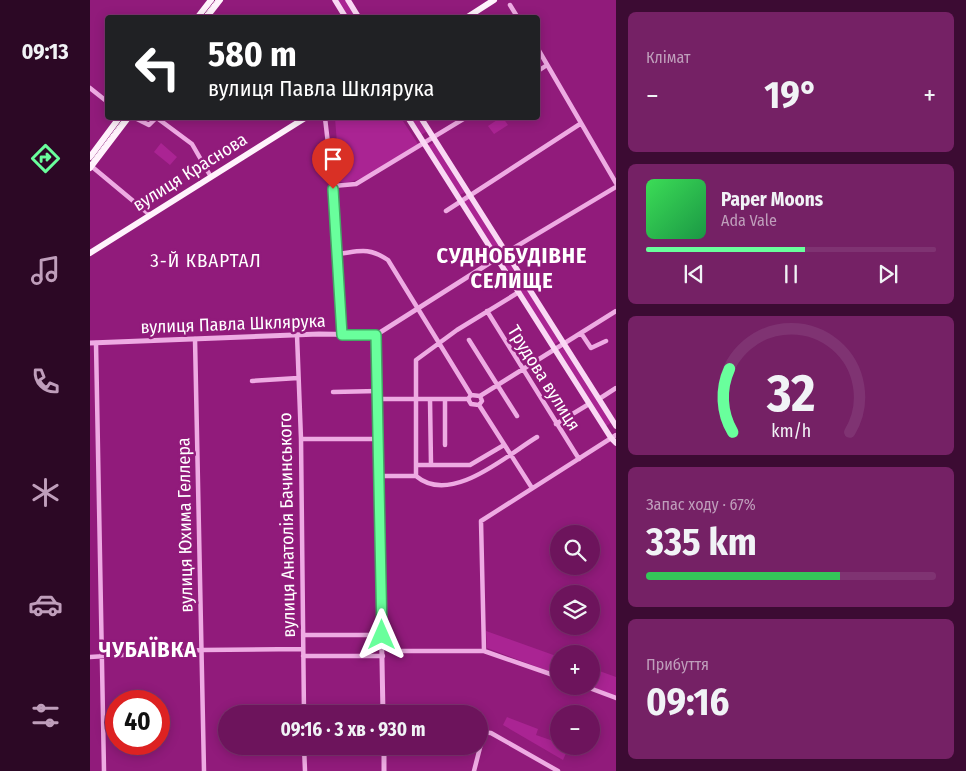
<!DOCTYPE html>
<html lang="uk">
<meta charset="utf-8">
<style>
body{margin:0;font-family:"Fira Sans Condensed",sans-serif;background:#752165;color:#f1f3f6;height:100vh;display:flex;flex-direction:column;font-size:19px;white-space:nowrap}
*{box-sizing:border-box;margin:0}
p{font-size:16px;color:#bf9ebb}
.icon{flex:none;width:28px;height:28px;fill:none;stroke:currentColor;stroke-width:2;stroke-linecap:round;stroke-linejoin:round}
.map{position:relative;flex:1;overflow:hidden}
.details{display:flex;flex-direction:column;gap:12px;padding:12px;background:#3c0b33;width:350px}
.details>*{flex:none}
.guide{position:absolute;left:15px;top:15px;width:435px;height:105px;border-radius:5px;box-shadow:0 2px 12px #0003,0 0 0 1px #7f3372;background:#202124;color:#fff;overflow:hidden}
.fabs{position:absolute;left:460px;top:525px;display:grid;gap:10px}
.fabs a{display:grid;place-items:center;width:50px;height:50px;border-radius:50%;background:#6d145c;box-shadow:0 2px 12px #0003,0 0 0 1px #7f3372;font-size:25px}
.speed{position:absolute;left:15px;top:690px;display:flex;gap:10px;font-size:25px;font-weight:700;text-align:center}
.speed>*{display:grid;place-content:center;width:65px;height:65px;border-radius:50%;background:#6d145c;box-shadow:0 2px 12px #0003,0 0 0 1px #7f3372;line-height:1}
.speed .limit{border:8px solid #d22;background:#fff;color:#111}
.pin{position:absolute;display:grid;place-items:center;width:42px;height:42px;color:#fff;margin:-51px -21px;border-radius:50% 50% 50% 0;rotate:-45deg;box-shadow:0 0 5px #0007}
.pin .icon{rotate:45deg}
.me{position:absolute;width:55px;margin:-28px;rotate:0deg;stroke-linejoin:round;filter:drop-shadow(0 0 4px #0008)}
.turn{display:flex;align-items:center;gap:18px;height:105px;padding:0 20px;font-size:22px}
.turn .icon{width:65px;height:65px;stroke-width:2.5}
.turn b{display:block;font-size:35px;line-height:42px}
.big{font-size:38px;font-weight:700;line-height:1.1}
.details .tile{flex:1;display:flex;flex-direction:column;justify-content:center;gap:8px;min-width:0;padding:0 18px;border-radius:8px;background:#752165}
.details .dial{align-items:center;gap:0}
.dial svg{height:130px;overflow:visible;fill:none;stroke:#7f3372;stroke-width:7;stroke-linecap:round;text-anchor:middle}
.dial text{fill:#f1f3f6;stroke:none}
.song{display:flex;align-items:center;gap:15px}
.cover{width:60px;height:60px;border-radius:8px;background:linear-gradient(135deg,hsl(130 70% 55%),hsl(140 70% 35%))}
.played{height:5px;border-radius:2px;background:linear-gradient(90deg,#69ff9c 55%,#7f3372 55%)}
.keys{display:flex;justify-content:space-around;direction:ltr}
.heat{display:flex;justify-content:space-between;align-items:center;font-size:28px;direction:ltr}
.charge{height:8px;border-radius:4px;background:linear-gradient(90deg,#34c759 67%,#7f3372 0)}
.trip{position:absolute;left:128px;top:705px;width:270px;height:50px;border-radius:25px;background:#6d145c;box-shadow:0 2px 12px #0003,0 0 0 1px #7f3372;font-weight:700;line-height:50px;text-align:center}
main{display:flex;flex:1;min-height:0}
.tabs{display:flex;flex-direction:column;width:90px;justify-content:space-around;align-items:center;background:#2c0825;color:#bf9ebb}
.tabs .icon{width:35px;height:35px}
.tabs .selected{color:#69ff9c}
.tabs b{font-size:22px;color:#f1f3f6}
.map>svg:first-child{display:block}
.green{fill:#aa2493}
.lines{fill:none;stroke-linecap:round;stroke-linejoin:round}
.minor{stroke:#eeabe3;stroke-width:4.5}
.tertiary{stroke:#eeabe3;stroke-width:5}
.secondary{stroke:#fad8f4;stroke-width:5.5}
.primary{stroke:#fff3fc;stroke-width:6}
.tram{stroke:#fff;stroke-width:1}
.route-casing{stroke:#44a665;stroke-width:12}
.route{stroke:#69ff9c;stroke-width:9}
.labels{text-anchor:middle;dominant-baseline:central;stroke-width:5;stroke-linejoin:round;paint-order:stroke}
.street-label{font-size:18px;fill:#fff;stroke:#911b7b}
.neighbourhood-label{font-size:19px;letter-spacing:1px;fill:#fff;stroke:#911b7b}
.district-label{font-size:22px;font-weight:bold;letter-spacing:1px;fill:#fff;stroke:#911b7b}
</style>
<main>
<nav class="tabs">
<b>09:13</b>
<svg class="icon selected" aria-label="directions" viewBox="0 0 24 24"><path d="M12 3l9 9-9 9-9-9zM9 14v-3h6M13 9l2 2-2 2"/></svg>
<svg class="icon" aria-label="music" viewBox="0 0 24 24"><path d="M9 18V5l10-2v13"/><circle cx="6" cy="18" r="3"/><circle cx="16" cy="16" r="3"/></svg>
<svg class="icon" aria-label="phone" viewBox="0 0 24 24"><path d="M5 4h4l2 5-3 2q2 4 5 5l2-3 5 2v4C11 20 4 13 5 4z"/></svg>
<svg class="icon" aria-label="climate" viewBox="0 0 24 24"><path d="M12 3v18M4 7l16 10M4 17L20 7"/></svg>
<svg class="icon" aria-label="car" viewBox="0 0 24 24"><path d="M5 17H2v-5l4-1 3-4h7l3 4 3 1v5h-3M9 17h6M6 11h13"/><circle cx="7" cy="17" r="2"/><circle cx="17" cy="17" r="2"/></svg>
<svg class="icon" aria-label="filters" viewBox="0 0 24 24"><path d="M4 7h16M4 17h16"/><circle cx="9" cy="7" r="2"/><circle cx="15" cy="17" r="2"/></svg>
</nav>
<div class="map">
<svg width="526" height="771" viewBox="0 0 526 771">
<rect width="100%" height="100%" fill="#911b7b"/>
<!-- green -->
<path class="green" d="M247,0H256L267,17H258Z
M245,118H311L328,144C309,155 271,186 250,182Z
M321,118H331L339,130L331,135Z
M410,118H413L418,125L404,134L398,126Z
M346,141L377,191L370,195L338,146Z
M71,143L87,157L80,165L64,152Z
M381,197L412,247L405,251L373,202Z
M421,261L471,340L463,345L414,266Z
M475,347L522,422L515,427L467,351Z
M396,631L469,657V675L397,648Z
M501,668L526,677V696L500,686Z
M417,717L448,729L446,735L469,743V746L481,748L482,751H477L473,760L413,725Z"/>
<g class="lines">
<!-- minor -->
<path class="minor" d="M420,5L428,18
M448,49L526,183
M448,71L457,65
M0,88L15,100
M45,118L59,125L66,118
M67,118L102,144L121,177
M235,118L243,186L252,335
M0,165L60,215
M243,186L266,184L375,118
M356,211L490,124
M417,252L526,187
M246,254C268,252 277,246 298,260L381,395
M397,311L489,459
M491,333L501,348L516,341
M207,335L211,439L214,714
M105,339L114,771
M379,340L427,416
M6,343L14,771
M162,381L208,378
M243,392L288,391
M390,396L392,401L389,405L381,404L378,399L381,395L390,396L526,311
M289,399H379
M340,399L341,465
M355,399V445
M509,399L526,388
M389,405L442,488
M466,424L499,404
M211,439H288
M328,465H380L414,445
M289,476H326C361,506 417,455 447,437
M326,476V360L367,330L429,292
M213,635H292
M293,647H300L305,651H394L469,677
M394,651L391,521L526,435
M213,656H293
M0,657L111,650L213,649
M494,686L526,698
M389,732L401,733L468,771
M214,746L215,771
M384,771L394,732"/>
<!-- tertiary -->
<path class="tertiary" d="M286,335L293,714
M0,343L229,334L286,335L417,252
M294,746V771"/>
<!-- secondary -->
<path class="secondary" d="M245,0L256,18
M258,0L269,18
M318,118L521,438L526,443
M331,118L526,426"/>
<!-- primary -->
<path class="primary" d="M107,18L121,0
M116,18L130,0
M376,18L404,0
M0,157L29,118
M0,168L38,118
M0,253L215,118"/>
<!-- tram -->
<path class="tram" d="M112,18L126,0
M0,163L34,118"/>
</g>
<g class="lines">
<!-- route casing -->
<g class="route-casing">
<path id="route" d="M243,189L252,335H286L292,635"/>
</g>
<!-- route -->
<use href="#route" class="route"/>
</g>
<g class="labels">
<!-- street labels -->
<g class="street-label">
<text transform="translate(100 172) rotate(-32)">вулиця Краснова</text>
<text transform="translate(143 324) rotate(-2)">вулиця Павла Шклярука</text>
<text transform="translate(454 378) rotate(58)">Трудова вулиця</text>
<text transform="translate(95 525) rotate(-91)">вулиця Юхима Геллера</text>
<text transform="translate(197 525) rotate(-91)">вулиця Анатолія Бачинського</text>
</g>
<!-- neighbourhood labels -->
<g class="neighbourhood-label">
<text x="116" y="260">3-Й КВАРТАЛ</text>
</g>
<!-- district labels -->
<g class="district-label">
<text x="422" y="255">СУДНОБУДІВНЕ<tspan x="422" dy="25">СЕЛИЩЕ</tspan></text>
<text x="58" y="649">ЧУБАЇВКА</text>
</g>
</g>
</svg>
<div class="fabs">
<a><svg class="icon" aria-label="search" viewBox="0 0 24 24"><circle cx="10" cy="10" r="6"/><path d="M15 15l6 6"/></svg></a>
<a><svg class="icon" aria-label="layers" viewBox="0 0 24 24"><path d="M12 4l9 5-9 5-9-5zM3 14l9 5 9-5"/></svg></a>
<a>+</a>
<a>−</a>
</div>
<div class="speed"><div class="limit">40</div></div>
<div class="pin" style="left:243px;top:189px;background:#d93025"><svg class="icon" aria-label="arrive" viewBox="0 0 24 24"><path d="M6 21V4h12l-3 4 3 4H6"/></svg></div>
<svg class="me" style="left:292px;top:635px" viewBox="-20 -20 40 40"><path d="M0-17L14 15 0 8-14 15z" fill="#69ff9c" stroke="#fff" stroke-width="4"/></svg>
<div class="trip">09:16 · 3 хв · 930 m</div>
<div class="guide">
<div class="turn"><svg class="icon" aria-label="left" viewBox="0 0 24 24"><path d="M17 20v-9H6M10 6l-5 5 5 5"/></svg><div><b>580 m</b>вулиця Павла Шклярука</div></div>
</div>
</div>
<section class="details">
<div class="tile"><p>Клімат</p>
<div class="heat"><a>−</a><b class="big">19°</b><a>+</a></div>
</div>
<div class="tile">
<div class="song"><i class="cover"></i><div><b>Paper Moons</b><p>Ada Vale</p></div></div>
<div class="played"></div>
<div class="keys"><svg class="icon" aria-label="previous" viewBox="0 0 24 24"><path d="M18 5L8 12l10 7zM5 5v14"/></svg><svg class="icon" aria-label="pause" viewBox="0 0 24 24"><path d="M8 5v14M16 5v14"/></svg><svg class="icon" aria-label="next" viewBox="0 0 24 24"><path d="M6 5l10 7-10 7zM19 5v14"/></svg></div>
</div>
<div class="tile dial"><svg viewBox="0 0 100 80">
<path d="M14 69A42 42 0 1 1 86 69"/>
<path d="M14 69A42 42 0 0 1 12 30" stroke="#69ff9c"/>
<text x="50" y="56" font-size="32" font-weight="700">32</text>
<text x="50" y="72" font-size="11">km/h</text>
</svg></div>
<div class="tile"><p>Запас ходу · 67%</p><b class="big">335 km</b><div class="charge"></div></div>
<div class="tile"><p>Прибуття</p><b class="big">09:16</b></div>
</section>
</main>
